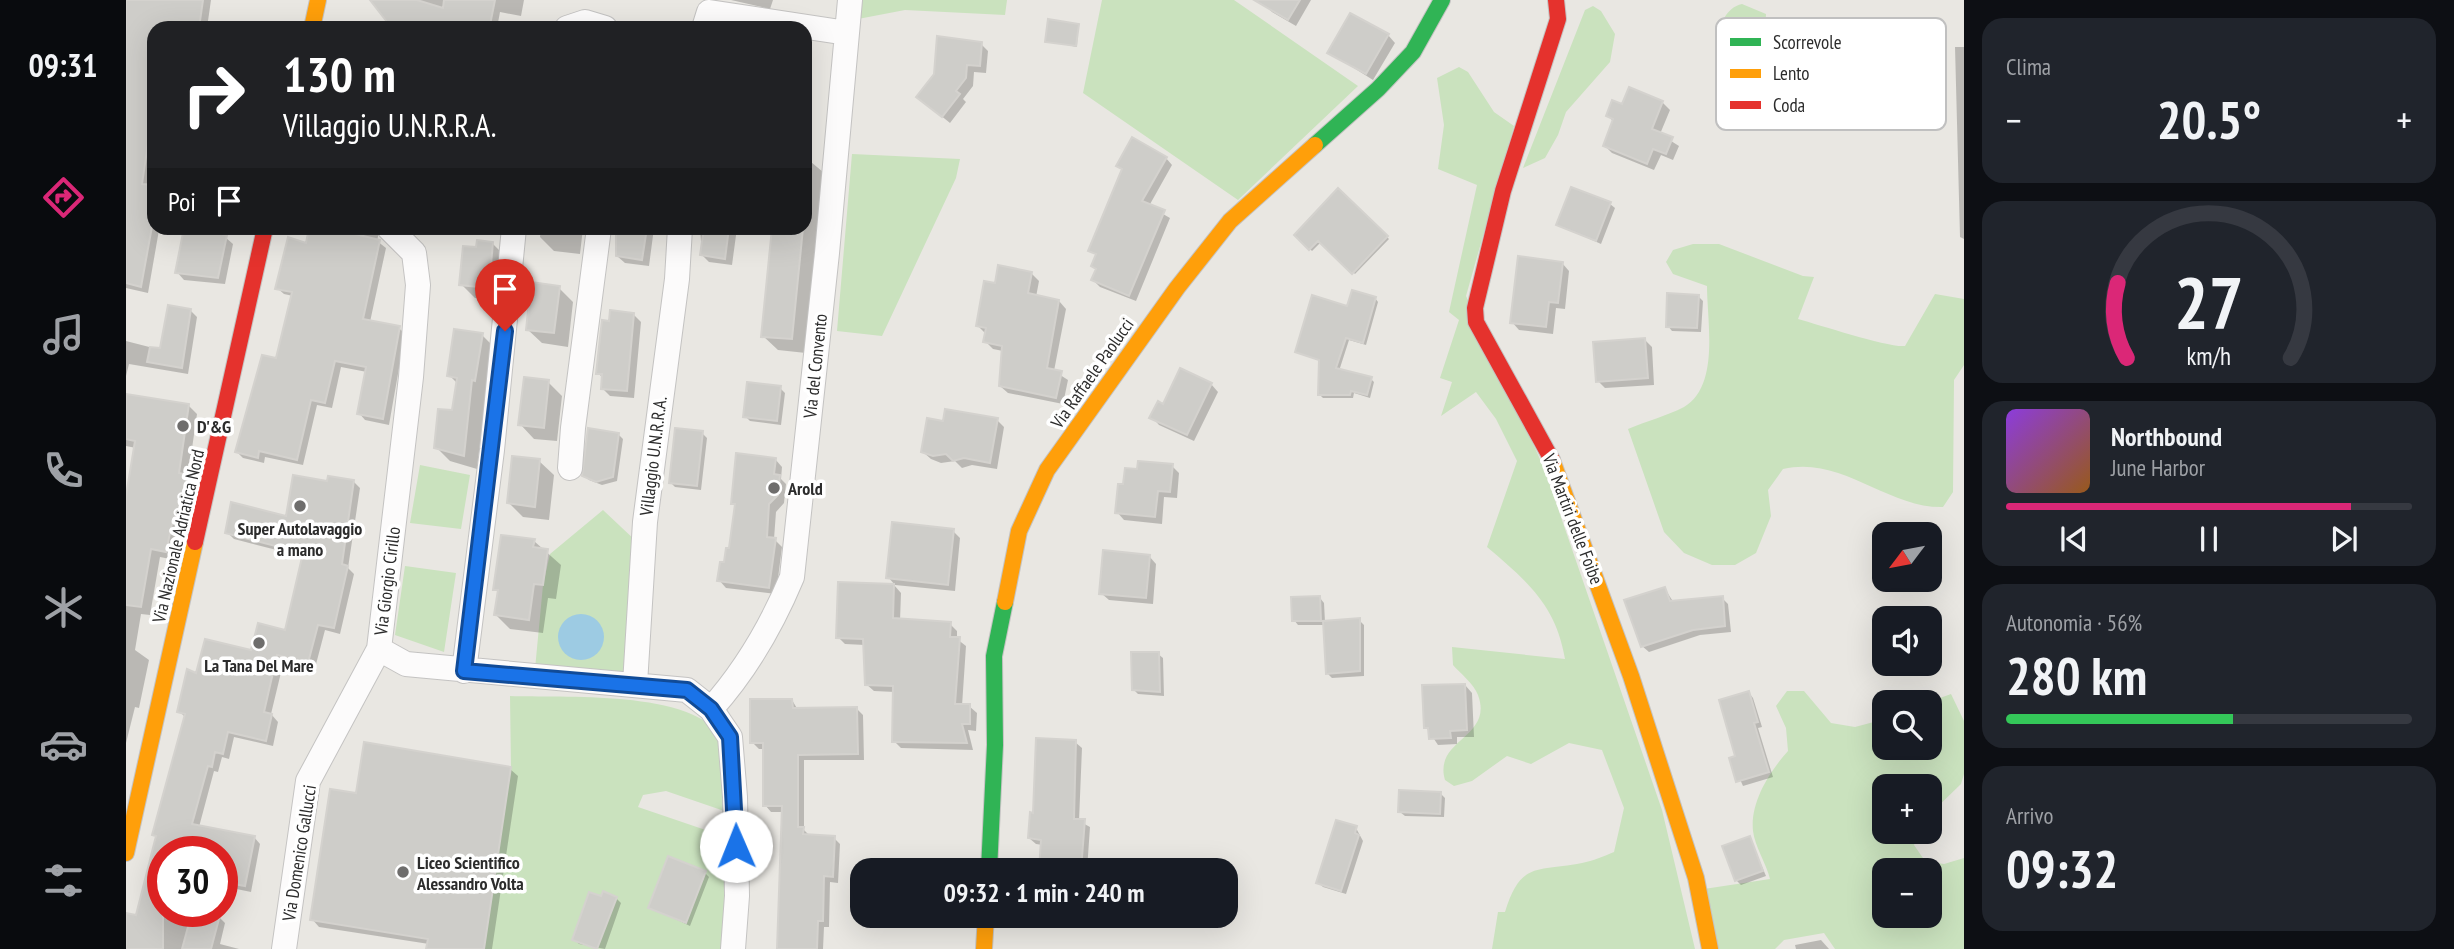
<!DOCTYPE html>
<html lang="it">
<meta charset="utf-8">
<style>
body{margin:0;font-family:"PT Sans Narrow",sans-serif;background:#20242c;color:#f1f3f6;height:100vh;display:flex;flex-direction:column;font-size:26px;white-space:nowrap}
*{box-sizing:border-box;margin:0}
p{font-size:23px;color:#9ea1a6}
.icon{flex:none;width:38px;height:38px;fill:none;stroke:currentColor;stroke-width:2;stroke-linecap:round;stroke-linejoin:round}
.map{position:relative;flex:1;overflow:hidden}
.details{display:flex;flex-direction:column;gap:18px;padding:18px;background:#0d0f14;width:490px}
.details>*{flex:none}
.hud{position:absolute;left:21px;top:21px;width:665px;height:214px;border-radius:21px;box-shadow:0 7px 28px #0002;background:#202124;color:#fff;overflow:hidden}
.needle{width:46px;rotate:238deg}
.buttons{position:absolute;left:1746px;top:522px;display:grid;gap:14px}
.buttons a{display:grid;place-items:center;width:70px;height:70px;border-radius:14px;background:#171b24;box-shadow:0 7px 28px #0002;font-size:35px}
.speed{position:absolute;left:21px;top:836px;display:flex;gap:14px;font-size:35px;font-weight:700;text-align:center}
.speed>*{display:grid;place-content:center;width:91px;height:91px;border-radius:50%;background:#171b24;box-shadow:0 7px 28px #0002;line-height:1}
.speed .limit{border:10px solid #d22;background:#fff;color:#111}
.pin{position:absolute;display:grid;place-items:center;width:60px;height:60px;color:#fff;margin:-72px -30px;border-radius:50% 50% 50% 0;rotate:-45deg;box-shadow:0 0 7px #0007}
.pin .icon{rotate:45deg}
.me{position:absolute;width:77px;margin:-38px;rotate:359deg;stroke-linejoin:round;filter:drop-shadow(0 0 5px #0008)}
.turn{display:flex;align-items:center;gap:24px;height:147px;padding:0 21px;font-size:32px}
.turn .icon{width:91px;height:91px;stroke-width:2.5}
.turn b{display:block;font-size:49px;line-height:60px}
.then{display:flex;align-items:center;height:66px;padding:0 21px;background:#0003;gap:14px;font-size:26px}
.big{font-size:52px;font-weight:600;line-height:1.1}
.details .card{flex:1;display:flex;flex-direction:column;justify-content:center;gap:10px;min-width:0;padding:0 24px;border-radius:21px;background:#20242c}
.details .dial{align-items:center;gap:0}
.dial svg{height:182px;overflow:visible;fill:none;stroke:#363941;stroke-width:7;stroke-linecap:round;text-anchor:middle}
.dial text{fill:#f1f3f6;stroke:none}
.song{display:flex;align-items:center;gap:21px}
.cover{width:84px;height:84px;border-radius:10px;background:linear-gradient(135deg,hsl(270 70% 55%),hsl(30 70% 35%))}
.played{height:7px;border-radius:4px;background:linear-gradient(90deg,#db2777 85%,#363941 85%)}
.keys{display:flex;justify-content:space-around;direction:ltr}
.heat{display:flex;justify-content:space-between;align-items:center;font-size:38px;direction:ltr}
.charge{height:10px;border-radius:5px;background:linear-gradient(90deg,#34c759 56%,#363941 0)}
.trip{position:absolute;left:724px;top:858px;width:388px;height:70px;border-radius:21px;background:#171b24;box-shadow:0 7px 28px #0002;font-weight:600;line-height:70px;text-align:center}
main{display:flex;flex:1;min-height:0}
.menu{display:flex;flex-direction:column;width:126px;justify-content:space-around;align-items:center;background:#090b0e;color:#9ea1a6}
.menu .icon{width:49px;height:49px}
.menu .selected{color:#db2777}
.menu b{font-size:32px;color:#f1f3f6}
.map>svg:first-child{display:block}
.green{fill:#cae2be;fill-rule:evenodd}
.water{fill:#9dcbe3}
.shadow{fill:#0003}
.building{fill:#cecdc9;stroke:#d4d2ce;stroke-width:2}
.lines{fill:none;stroke-linecap:round;stroke-linejoin:round}
.street-casing{stroke:#c4c3c2;stroke-width:26}
.fast-casing{stroke:#c4c3c2;stroke-width:18}
.slow-casing{stroke:#c4c3c2;stroke-width:18}
.jam-casing{stroke:#c4c3c2;stroke-width:18}
.street{stroke:#fcfbfb;stroke-width:24}
.fast{stroke:#30b455;stroke-width:16}
.slow{stroke:#ff9f0a;stroke-width:16}
.jam{stroke:#e5322d;stroke-width:16}
.route-casing{stroke:#114b97;stroke-width:18}
.route{stroke:#1a73e8;stroke-width:12}
.poi-dot{fill:#6e6d6c;stroke:#fff;stroke-width:2.5}
.labels{text-anchor:middle;dominant-baseline:central;stroke-width:7;stroke-linejoin:round;paint-order:stroke}
.street-label{font-size:18px;fill:#2c2c2c;stroke:#fff}
.poi-label{font-size:18px;font-weight:bold;fill:#2c2c2c;stroke:#fff;text-anchor:start}
.key{fill:#fff;stroke:#c0c0c0;stroke-width:2}
.key-label{font-size:19px;fill:#2c2c2c}
</style>
<main>
<nav class="menu">
<b>09:31</b>
<svg class="icon selected" aria-label="directions" viewBox="0 0 24 24"><path d="M12 3l9 9-9 9-9-9zM9 14v-3h6M13 9l2 2-2 2"/></svg>
<svg class="icon" aria-label="music" viewBox="0 0 24 24"><path d="M9 18V5l10-2v13"/><circle cx="6" cy="18" r="3"/><circle cx="16" cy="16" r="3"/></svg>
<svg class="icon" aria-label="phone" viewBox="0 0 24 24"><path d="M5 4h4l2 5-3 2q2 4 5 5l2-3 5 2v4C11 20 4 13 5 4z"/></svg>
<svg class="icon" aria-label="climate" viewBox="0 0 24 24"><path d="M12 3v18M4 7l16 10M4 17L20 7"/></svg>
<svg class="icon" aria-label="car" viewBox="0 0 24 24"><path d="M5 17H2v-5l4-1 3-4h7l3 4 3 1v5h-3M9 17h6M6 11h13"/><circle cx="7" cy="17" r="2"/><circle cx="17" cy="17" r="2"/></svg>
<svg class="icon" aria-label="filters" viewBox="0 0 24 24"><path d="M4 7h16M4 17h16"/><circle cx="9" cy="7" r="2"/><circle cx="15" cy="17" r="2"/></svg>
</nav>
<div class="map">
<svg width="1838" height="949" viewBox="0 0 1838 949">
<rect width="100%" height="100%" fill="#e9e7e2"/>
<!-- green -->
<path class="green" d="M734,0H881L879,15L779,10L732,19Z
M976,0H1108L1232,86L1112,200L957,93Z
M1616,4L1640,14L1634,109C1590,99 1577,13 1616,4Z
M1467,6L1475,11L1489,34L1484,62L1440,112L1432,135L1419,158L1397,168L1459,10Z
M1333,67L1342,72L1368,112L1388,126L1340,296L1418,468L1536,810L1569,949H1366L1372,912H1379C1395,860 1412,872 1456,863C1467,861 1478,856 1488,852L1498,808L1476,750L1443,743L1405,764L1381,756L1346,781L1328,786L1319,780C1307,739 1368,738 1352,695C1348,684 1334,673 1327,665L1326,647L1439,659C1430,605 1401,581 1361,547L1391,461L1370,419L1350,392L1315,416L1326,382L1314,378L1333,320L1323,312L1351,185L1312,169L1318,125L1311,78Z
M726,154L834,159L830,178L756,336L711,331Z
M1567,244H1593L1677,276L1688,277L1672,319C1694,325 1763,348 1779,346L1809,294L1838,299V365L1828,380L1827,492L1817,507C1761,508 1715,455 1657,469L1642,490L1645,516L1630,553L1609,565H1586L1558,553L1538,532L1502,429C1520,421 1541,416 1558,407C1594,386 1581,322 1581,286L1547,274L1540,262L1547,250Z
M294,465L344,475L335,529L284,523Z
M477,510L511,542L505,680L409,669L417,585L424,554Z
M279,566L330,573L318,652L269,635Z
M1661,691H1678L1705,723L1729,727L1759,719V747H1804L1803,702L1825,694L1838,721V774L1835,784L1804,814V786H1759V831H1794L1788,845L1799,861L1818,864L1838,858V949H1709L1698,933L1658,940L1649,949H1591L1578,889L1644,879C1640,863 1629,847 1627,831C1624,802 1644,771 1662,751L1660,728L1650,706ZM1759,870H1804V915H1759Z
M384,696C432,698 572,689 595,739C602,753 604,796 607,814L540,791L517,795L512,807L606,839L601,949H358L385,767Z"/>
<!-- water -->
<path class="water" d="M432 637a23 23 0 1 1 46 0a23 23 0 1 1-46 0Z"/>
<!-- shadow -->
<path class="shadow" d="M0,0H85L81,28H28V153L23,186L28,188V228L33,230L22,293L0,288Z
M246,0H398L395,16L374,12L371,28H267Z
M605,0H647L644,9Z
M1140,0H1185L1170,26L1146,12L1139,5Z
M952,25L951,47L921,41Z
M1262,35L1269,43L1247,80L1204,53Z
M855,44L862,51L860,73L848,72L847,86L837,99L840,102L824,123L792,97Z
M1829,47H1838V239L1834,237Z
M1536,102L1544,110L1534,134L1553,146L1547,160L1535,155L1528,170L1486,153L1479,146L1488,122L1482,116L1497,106Z
M679,157L697,172L680,353L652,350L637,336L648,228H679Z
M1040,158L1046,165L1023,206L1044,218L1010,301L974,287L967,280L971,270V256L965,250L997,171L992,166Z
M1212,191L1263,239L1229,274L1195,242L1186,251L1170,235Z
M1484,204L1489,208L1475,244L1433,225Z
M60,228L90,229L107,244L99,284L58,280L51,272Z
M185,228H254L251,241L260,248L244,322L273,328L279,334L263,425L239,420L233,413L241,372L215,367L206,408L191,405L177,465L139,457L138,463L117,458L111,452L152,360L167,296L158,294L151,288L181,246Z
M415,228H457L454,254L428,251L414,237Z
M491,228H528L523,266L499,263L491,256Z
M574,228H611L606,265L583,262L576,255Z
M367,244L381,258L376,301L349,298L335,284L351,249Z
M1436,263L1443,271L1439,309L1430,308L1427,334L1393,330L1386,322Z
M905,273L913,281L910,297L933,301L940,309L928,371L942,380L937,404L882,393L874,386L877,351L867,349L859,341V333L852,326L870,285Z
M433,288L447,302L442,347L416,343L401,329Z
M1572,296L1577,301L1575,332L1546,331L1542,326Z
M1249,298L1252,302L1240,345L1223,340L1213,371L1245,379L1248,382L1244,398L1228,393L1227,398H1197L1194,395V361L1171,352Z
M64,310L71,317L62,374L3,364L0,376V341L35,350Z
M507,314L515,322L508,398L484,396L476,388L477,378L472,373L485,323Z
M356,335L370,349L360,393L351,469L324,461L310,447L328,412L332,384L323,375Z
M1519,340L1526,347L1528,385L1479,388L1472,381Z
M422,382L436,396L431,441L408,439L394,424Z
M1085,384L1092,392L1068,441L1033,425L1026,417L1038,406Z
M654,388L659,393L655,425L624,421L619,416Z
M0,405H62L71,414L62,476L71,486L49,560L34,557L24,615L15,614L9,650L23,660L13,708L9,707L0,743V506L10,448L0,446Z
M871,420L878,427L871,469L846,465L836,468L829,461L815,463L805,459L797,452L819,423Z
M576,433L581,438L575,490L549,487L545,483Z
M492,434L497,439L491,481L476,485L463,480L458,475Z
M649,459L656,467L655,479L660,484L658,503L650,512L648,539L656,547L650,594L600,588L593,580L604,550L610,507L607,503Z
M413,461L428,475L423,520L397,517L383,503Z
M1046,466L1053,473L1051,498L1038,497L1036,524L998,520L991,512L999,486L1012,471Z
M227,481L234,488L222,568L228,574L214,634L199,630L189,668L158,660L145,714L152,722L147,746L108,737L103,759L96,757L92,772L88,771L73,827L128,837L134,844L125,892L96,886V852H37V912H73L93,917L99,923L94,944L113,949H0V920L12,917L60,718L53,711L71,676L126,653L161,632L178,557L108,539L101,532L161,518L203,483Z
M827,531L834,538L829,591L769,585L762,577Z
M408,541L435,565L430,599L422,598L417,633L384,629L370,615L373,593L369,589Z
M1023,556L1030,564L1027,604L983,600L975,593Z
M768,585L775,593L774,621L824,624L831,631V639L840,646L836,706H843L851,713L850,731L842,730L847,750L775,748L768,741L769,692L748,691L740,684L739,645L719,644L712,637Z
M1539,589L1548,603L1596,598L1602,604L1605,632L1574,635L1523,652L1516,646Z
M1194,598L1198,603L1199,622L1233,620L1238,625V676L1206,678L1201,673L1199,625H1172L1168,620Z
M1032,654L1037,658L1038,696L1012,694L1007,689Z
M1339,685L1346,693L1348,737H1331V744L1312,745L1300,727Z
M1623,693L1627,698L1636,727L1632,728L1647,777L1617,786L1605,759L1611,758Z
M666,700L672,710L731,709L737,715L738,760H678V830L684,836L708,838L714,844L712,883L704,882L703,927H698L697,949H653L658,812H645L639,805V749H633L626,742Z
M949,742L956,748L953,821L964,827L961,870H915L917,845L910,844L903,838L909,815Z
M384,769L392,776L366,949H302L303,944L193,927L186,919L231,795Z
M1314,793L1319,798L1318,817L1279,816L1274,812Z
M1230,828L1237,841L1220,894L1197,887L1192,882Z
M1624,838L1640,876L1615,885L1610,880Z
M579,873L583,877L564,926L524,907Z
M490,898L495,903L479,949L453,944L448,939Z
M1695,940L1703,949H1670L1669,945Z"/>
<!-- building -->
<path class="building" d="M0,0H77L73,28H28V103L16,184L28,185L23,221H27L15,287L0,283Z
M244,0H291L317,8L318,0H369L364,25L359,28H280L261,22Z
M1128,0H1174L1162,20Z
M1224,13L1263,34L1240,74L1201,53Z
M922,19L953,24L950,46L919,42Z
M811,36L856,42L854,66L841,65L840,78L830,91L834,94L816,117L790,97L808,74Z
M1503,87L1537,101L1526,129L1547,137L1540,154L1527,149L1521,164L1477,146L1487,119L1480,116L1486,100L1496,104Z
M1006,137L1041,157L1016,201L1039,210L1003,296L965,280L970,269L965,266L970,254L962,251L996,169L990,166Z
M1445,187L1485,202L1470,241L1430,225Z
M1212,188L1262,236L1226,274L1192,241L1183,250L1168,235Z
M58,228H91L90,233L101,235L92,278L49,273Z
M183,228H204L254,240L237,319L274,326L257,419L231,414L240,367L209,361L199,403L185,400L171,460L133,451L132,458L109,452L136,355L150,358L166,292L149,289L162,237L180,243Z
M490,228H521L516,260L490,256Z
M578,228H603L599,259L574,255Z
M646,228H677L666,339L635,337Z
M351,240L367,242L363,288L333,285L337,246L350,247Z
M1392,256L1437,262L1432,303L1423,302L1420,327L1384,323Z
M872,265L906,272L902,293L933,300L921,368L936,371L930,398L873,386L876,346L857,342L860,328L850,326L858,281L869,283Z
M405,282L434,286L428,333L400,330Z
M1226,290L1250,297L1237,343L1220,338L1210,368L1246,377L1241,395L1225,391L1224,395H1192L1193,360L1169,352L1186,295L1221,306Z
M1541,293L1573,295L1571,328L1540,327Z
M42,305L65,309L56,368L21,362L24,347L34,348Z
M484,310L508,313L501,391L475,389L476,374H470L476,320L483,321Z
M328,329L357,333L349,381L346,380L338,456L308,448L312,409L326,410L331,378L321,376Z
M1519,338L1522,378L1470,382L1467,342Z
M1054,368L1086,383L1061,435L1023,418L1032,401L1037,404Z
M398,377L423,380L418,428L392,425Z
M621,382L655,386L651,421L617,417Z
M0,394L63,404L53,473L63,475L54,520L47,519L40,552L25,549L15,607L0,605V496L9,441L0,439Z
M819,409L872,418L864,463L838,458L827,461L820,454L807,456L795,452L801,418L817,421Z
M462,428L493,433L487,477L470,482L456,476Z
M549,428L577,431L571,486L543,483Z
M610,453L650,458L648,474L654,475L652,495L643,504L641,537L650,538L643,588L591,581L594,562H598L600,548H603L609,504H605Z
M386,456L414,459L409,507L381,503Z
M1012,461L1047,464L1044,492L1032,491L1029,517L989,513L992,484H997L999,468L1011,469Z
M167,475L201,481L202,476L228,480L216,564L222,566L208,628L192,625L182,663L151,655L138,712L146,714L140,741L102,732L97,754L89,752L86,767L82,766L66,824L129,836L119,886L96,882V852H37V949H0V913L10,915L30,836L26,835L59,714L51,712L61,669L70,673L79,639L125,650L132,623L159,630L177,553L99,533L105,502L160,516Z
M766,522L828,529L822,585L760,578Z
M375,535L409,539L407,547L422,549L417,585L408,584L403,620L368,615L372,590H367Z
M977,550L1024,555L1020,598L973,594Z
M712,582L768,584L767,618L825,622L824,637H834L829,704H844V724H836L841,743L766,742L767,686L739,685L737,639L710,638Z
M1539,587L1544,601L1597,596L1599,626L1567,630L1515,647L1498,600Z
M1194,596L1195,621H1166L1165,597Z
M1234,618V671L1200,674L1197,621Z
M1005,652H1033L1034,692L1006,690Z
M1339,684L1341,730L1324,731L1325,738L1303,739L1302,728H1298L1296,685Z
M1623,691L1632,722L1628,723L1643,772L1610,782L1603,758L1609,756L1593,700Z
M624,699H666L667,708L731,707L732,754L672,755V827H678L677,834L709,836L707,877L698,876L697,921H692L691,949H651L656,806H637V743H624Z
M910,738L950,740L948,819H959L955,870H913L915,840L902,838L904,812L907,813Z
M238,742L385,767L358,949H300L302,939L184,920L204,789L230,793Z
M1273,790L1315,792L1314,814L1272,812Z
M1210,820L1231,826L1229,833L1233,835L1215,891L1190,883Z
M1624,836L1637,871L1609,881L1596,846Z
M542,856L580,871L560,923L522,908Z
M477,891L491,897L471,949L446,940L463,892L475,896Z
M66,912L94,915L85,949H56Z"/>
<g class="lines">
<!-- street casing -->
<g class="street-casing">
<path id="street" d="M441,28L459,22L479,28
M578,28L583,12L721,33
M444,468L447,428L473,228
M253,649L280,664L561,690L585,709L604,737L609,797L611,896L607,949
M338,671L366,450L388,228
M509,684L519,522L551,279L554,228
M585,709C620,670 646,625 666,577L701,253L724,0
M158,949L182,781L253,649L285,377L292,285L288,253L263,228"/>
</g>
<!-- fast casing -->
<g class="fast-casing">
<path id="fast" d="M1189,145L1252,89L1287,52L1316,0
M863,870L869,745L868,656L879,602"/>
</g>
<!-- slow casing -->
<g class="slow-casing">
<path id="slow" d="M186,28L192,0
M1426,460L1505,676L1570,878L1584,949
M879,602L893,531L921,470L1051,288L1104,221L1189,145
M0,853L69,542
M858,949L860,915"/>
</g>
<!-- jam casing -->
<g class="jam-casing">
<path id="jam" d="M1426,460L1350,322L1349,308L1377,191L1432,19L1430,0
M69,542L139,228"/>
</g>
<!-- street -->
<use href="#street" class="street"/>
<!-- fast -->
<use href="#fast" class="fast"/>
<!-- slow -->
<use href="#slow" class="slow"/>
<!-- jam -->
<use href="#jam" class="jam"/>
</g>
<g class="lines">
<!-- route casing -->
<g class="route-casing">
<path id="route" d="M379,331L338,671L561,690L585,709L604,737L610,846"/>
</g>
<!-- route -->
<use href="#route" class="route"/>
</g>
<!-- markers -->
<g class="poi-dot">
<circle cx="57" cy="426" r="7"/>
<circle cx="648" cy="488" r="7"/>
<circle cx="174" cy="506" r="7"/>
<circle cx="133" cy="643" r="7"/>
<circle cx="277" cy="872" r="7"/>
</g>
<g class="labels">
<!-- street labels -->
<g class="street-label">
<text transform="translate(689 366) rotate(-84)">Via del Convento</text>
<text transform="translate(966 373) rotate(-55)">Via Raffaele Paolucci</text>
<text transform="translate(527 456) rotate(-83)">Villaggio U.N.R.R.A.</text>
<text transform="translate(1447 519) rotate(69)">Via Martiri delle Foibe</text>
<text transform="translate(52 536) rotate(-77)">Via Nazionale Adriatica Nord</text>
<text transform="translate(261 581) rotate(-83)">Via Giorgio Cirillo</text>
<text transform="translate(173 853) rotate(-81)">Via Domenico Gallucci</text>
</g>
<!-- poi labels -->
<g class="poi-label">
<text x="71" y="426">D'&amp;G</text>
<text x="662" y="488">Arold</text>
<text x="174" y="528" text-anchor="middle">Super Autolavaggio<tspan x="174" dy="21">a mano</tspan></text>
<text x="133" y="665" text-anchor="middle">La Tana Del Mare</text>
<text x="291" y="862">Liceo Scientifico<tspan x="291" dy="21">Alessandro Volta</tspan></text>
</g>
</g>
<!-- legend -->
<rect x="1590" y="18" width="230" height="112" rx="10" class="key"/>
<rect x="1604" y="38" width="31" height="8" fill="#30b455"/>
<rect x="1604" y="69" width="31" height="9" fill="#ff9f0a"/>
<rect x="1604" y="101" width="31" height="8" fill="#e5322d"/>
<g class="key-label">
<text x="1647" y="49">Scorrevole</text>
<text x="1647" y="80">Lento</text>
<text x="1647" y="112">Coda</text>
</g>
</svg>
<div class="buttons">
<a><svg class="needle" viewBox="-14 -14 28 28"><path d="M0-13l5 13h-10z" fill="#e53935"/><path d="M0 13l5-13h-10z" fill="#9ea1a6"/></svg></a>
<a><svg class="icon" aria-label="sound" viewBox="0 0 24 24"><path d="M4 9h4l5-4v14l-5-4H4zM17 9q2 3 0 6"/></svg></a>
<a><svg class="icon" aria-label="search" viewBox="0 0 24 24"><circle cx="10" cy="10" r="6"/><path d="M15 15l6 6"/></svg></a>
<a>+</a>
<a>−</a>
</div>
<div class="speed"><div class="limit">30</div></div>
<div class="pin" style="left:379px;top:331px;background:#d93025"><svg class="icon" aria-label="arrive" viewBox="0 0 24 24"><path d="M6 21V4h12l-3 4 3 4H6"/></svg></div>
<svg class="me" style="left:610px;top:846px" viewBox="-20 -20 40 40"><circle r="19" fill="#fff"/><path d="M0-13L10 11 0 6-10 11z" fill="#1a73e8"/></svg>
<div class="trip">09:32 · 1 min · 240 m</div>
<div class="hud">
<div class="turn"><svg class="icon" aria-label="right" viewBox="0 0 24 24"><path d="M7 20v-9h11M14 6l5 5-5 5"/></svg><div><b>130 m</b>Villaggio U.N.R.R.A.</div></div>
<div class="then">Poi<svg class="icon" aria-label="arrive" viewBox="0 0 24 24"><path d="M6 21V4h12l-3 4 3 4H6"/></svg></div>
</div>
</div>
<section class="details">
<div class="card"><p>Clima</p>
<div class="heat"><a>−</a><b class="big">20.5°</b><a>+</a></div>
</div>
<div class="card dial"><svg viewBox="0 0 100 80">
<path d="M14 69A42 42 0 1 1 86 69"/>
<path d="M14 69A42 42 0 0 1 10 36" stroke="#db2777"/>
<text x="50" y="56" font-size="32" font-weight="700">27</text>
<text x="50" y="72" font-size="11">km/h</text>
</svg></div>
<div class="card">
<div class="song"><i class="cover"></i><div><b>Northbound</b><p>June Harbor</p></div></div>
<div class="played"></div>
<div class="keys"><svg class="icon" aria-label="previous" viewBox="0 0 24 24"><path d="M18 5L8 12l10 7zM5 5v14"/></svg><svg class="icon" aria-label="pause" viewBox="0 0 24 24"><path d="M8 5v14M16 5v14"/></svg><svg class="icon" aria-label="next" viewBox="0 0 24 24"><path d="M6 5l10 7-10 7zM19 5v14"/></svg></div>
</div>
<div class="card"><p>Autonomia · 56%</p><b class="big">280 km</b><div class="charge"></div></div>
<div class="card"><p>Arrivo</p><b class="big">09:32</b></div>
</section>
</main>
